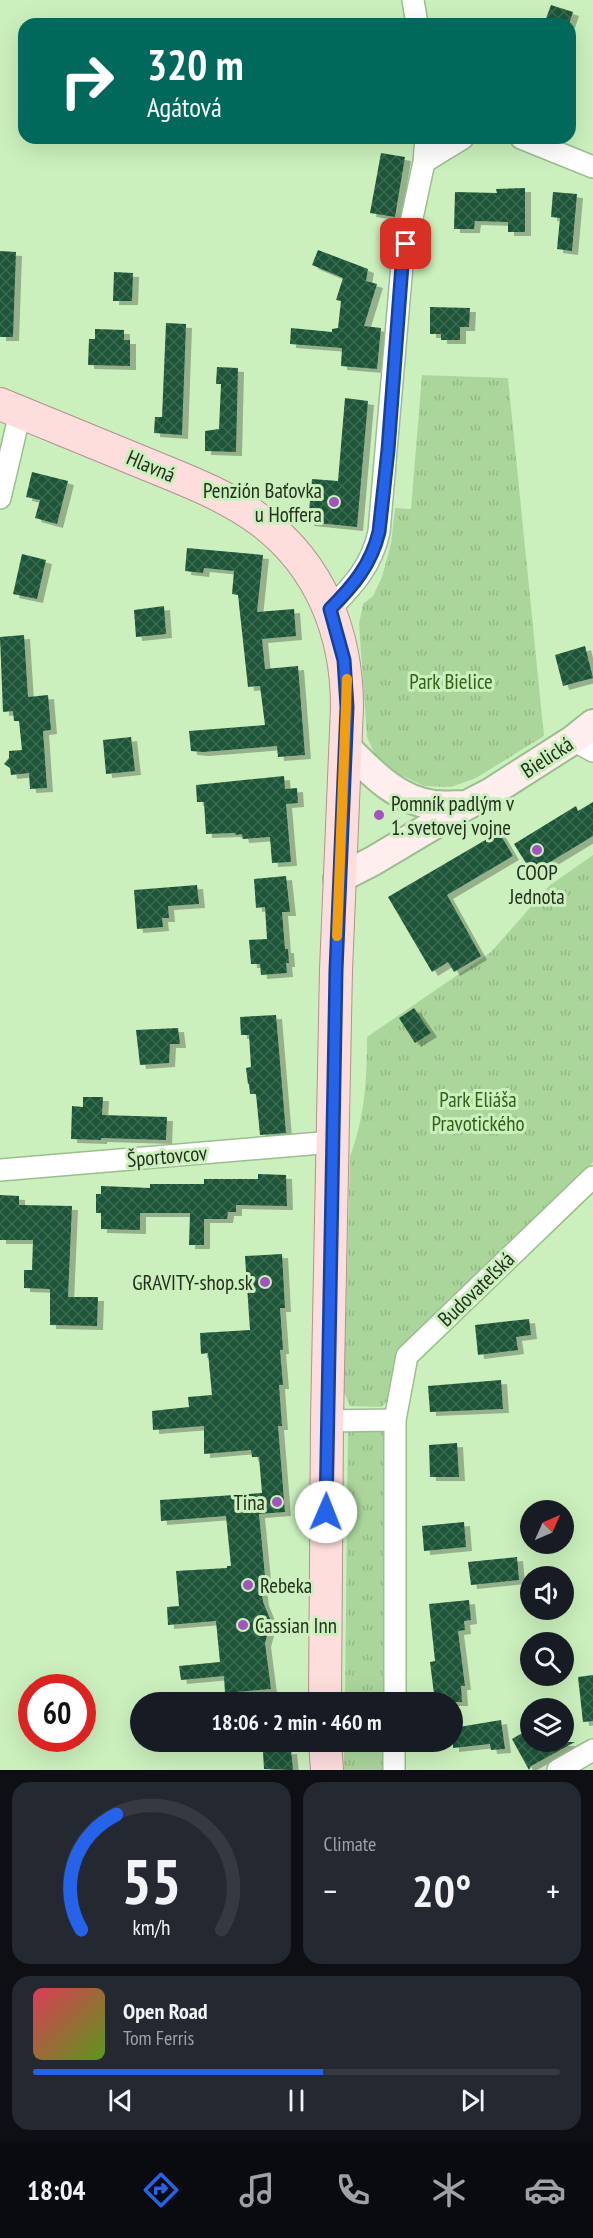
<!DOCTYPE html>
<meta charset="utf-8">
<style>
body{margin:0;font-family:"PT Sans Narrow",sans-serif;background:#242831;color:#f1f3f6;height:100vh;display:flex;flex-direction:column;font-size:22px;white-space:nowrap}
*{box-sizing:border-box;margin:0}
p{font-size:20px;color:#9ea1a6}
.icon{flex:none;width:33px;height:33px;fill:none;stroke:currentColor;stroke-width:2;stroke-linecap:round;stroke-linejoin:round}
.map{position:relative;height:1770px;overflow:hidden}
.drawer{display:flex;flex-direction:column;gap:12px;padding:12px;background:#0d0f14;flex:1}
.drawer>*{flex:none}
.banner{position:absolute;left:18px;top:18px;width:558px;height:126px;border-radius:18px;box-shadow:0 6px 24px #0002;background:#00695c;color:#fff;overflow:hidden}
.needle{width:39px;rotate:45deg}
.controls{position:absolute;left:520px;top:1500px;display:grid;gap:12px}
.controls a{display:grid;place-items:center;width:54px;height:54px;border-radius:50%;background:#171b24;box-shadow:0 6px 24px #0002;font-size:30px}
.speed{position:absolute;left:18px;top:1674px;display:flex;gap:12px;font-size:30px;font-weight:700;text-align:center}
.speed>*{display:grid;place-content:center;width:78px;height:78px;border-radius:50%;background:#171b24;box-shadow:0 6px 24px #0002;line-height:1}
.speed .limit{border:9px solid #d22;background:#fff;color:#111}
.pin{position:absolute;display:grid;place-items:center;width:51px;height:51px;color:#fff;margin:-26px;border-radius:12px;box-shadow:0 3px 9px #0006}
.me{position:absolute;width:66px;margin:-33px;rotate:1deg;stroke-linejoin:round;filter:drop-shadow(0 0 4px #0008)}
.turn{display:flex;align-items:center;gap:21px;height:126px;padding:0 30px;font-size:27px}
.turn .icon{width:78px;height:78px;stroke-width:2.5}
.turn b{display:block;font-size:42px;line-height:51px}
.big{font-size:45px;font-weight:700;line-height:1.1}
.drawer .tile{flex:1;display:flex;flex-direction:column;justify-content:center;gap:9px;min-width:0;padding:0 21px;border-radius:18px;background:#242831}
.drawer .dial{align-items:center;gap:0}
.dial svg{height:156px;overflow:visible;fill:none;stroke:#363941;stroke-width:7;stroke-linecap:round;text-anchor:middle}
.dial text{fill:#f1f3f6;stroke:none}
.song{display:flex;align-items:center;gap:18px}
.cover{width:72px;height:72px;border-radius:9px;background:linear-gradient(135deg,hsl(350 70% 55%),hsl(90 70% 35%))}
.played{height:6px;border-radius:3px;background:linear-gradient(90deg,#2563eb 55%,#363941 55%)}
.keys{display:flex;justify-content:space-around;direction:ltr}
.heat{display:flex;justify-content:space-between;align-items:center;font-size:33px;direction:ltr}
.drawer .tiles{flex:1;display:grid;gap:12px;grid-template-columns:1fr 1fr}
.tile:last-child{grid-column:span 2}
.trip{position:absolute;left:130px;top:1692px;width:333px;height:60px;border-radius:30px;background:#171b24;box-shadow:0 6px 24px #0002;font-weight:700;line-height:60px;text-align:center}
.tab-bar{display:flex;height:96px;justify-content:space-around;align-items:center;background:#090b0e;color:#9ea1a6}
.tab-bar .icon{width:42px;height:42px}
.tab-bar .selected{color:#2563eb}
.tab-bar b{font-size:27px;color:#f1f3f6}
.map>svg:first-child{display:block}
.grass{fill:url(#grass-tufts)}
.building{fill:url(#building-cross-hatch);filter:url(#shadow)}
.lines{fill:none;stroke-linecap:round;stroke-linejoin:round}
.minor-casing{stroke:#9bbe8d;stroke-width:24}
.secondary-casing{stroke:#9bbe8d;stroke-width:32}
.primary-casing{stroke:#b1928c;stroke-width:34}
.minor{stroke:#fff;stroke-width:21}
.secondary{stroke:#fee;stroke-width:28}
.primary{stroke:#fedddd;stroke-width:32}
.route-casing{stroke:#184099;stroke-width:15}
.route{stroke:#2563eb;stroke-width:10}
.slow{stroke:#f59e0b;stroke-width:10}
.poi-dot{fill:#a552c1;stroke:#cbf0bd;stroke-width:2}
.labels{text-anchor:middle;dominant-baseline:central;stroke-width:6;stroke-linejoin:round;paint-order:stroke}
.street-label{font-size:21px;fill:#23301d;stroke:#cbf0bd}
.poi-label{font-size:21px;fill:#23301d;stroke:#cbf0bd;text-anchor:end}
.park-label{font-size:21px;fill:#316217;stroke:#cbf0bd}
</style>
<div class="map">
<svg width="593" height="1770" viewBox="0 0 593 1770">
<defs>
<pattern id="grass-tufts" width="24" height="20" patternUnits="userSpaceOnUse" patternTransform="scale(1.5)"><rect width="24" height="20" fill="#abd69b"/><path d="M3 7l-1-3M5 7V3M7 7l1-3M15 17l-1-3M17 17v-4M19 17l1-3" fill="none" stroke="#93b885"/></pattern>
<pattern id="building-cross-hatch" width="8" height="8" patternUnits="userSpaceOnUse" patternTransform="scale(1.5)"><rect width="8" height="8" fill="#1d5537"/><path d="M0 0l8 8M0 8l8-8" fill="none" stroke="#3d6b51"/></pattern>
<filter id="shadow"><feDropShadow dx="6" dy="4" stdDeviation="0" flood-color="#0004"/></filter>
</defs>
<rect width="100%" height="100%" fill="#cbf0bd"/>
<!-- grass -->
<path class="grass" d="M422,375L508,378L544,736L476,778L451,787L424,786L395,772L375,755L367,737L359,624L363,604L373,596L382,577L391,544L395,508L411,509Z
M593,855V1162L400,1350L398,1387L382,1407L350,1406L344,1392L350,1156C365,1118 367,1077 367,1037L491,952L549,886Z
M389,1427L387,1702H345L348,1429Z
M344,1742H387V1770H344Z"/>
<!-- building -->
<path class="building" d="M551,5L573,12L569,24H544Z
M381,153L405,157L395,217L370,213Z
M525,188V232H508V222L475,221L474,229H454L455,192L497,193L496,189Z
M553,192L577,194L572,251L557,249L560,218L551,217Z
M318,250L368,269L366,281L377,284L364,326L381,328L377,369L341,366L342,348L290,344L291,328L332,332V329L338,328L341,301L336,300L343,278L312,265Z
M0,251L16,252L13,337H0Z
M114,272L133,273L132,301H113Z
M430,307L470,308L469,327H460V340H441V334H430Z
M166,323L186,324L182,435L154,433L155,417H162Z
M95,329L124,330V340H130V366L88,365L89,339H95Z
M217,367L238,368L236,452L205,451V431L219,429L221,384H216Z
M345,398L368,401L357,527L308,522L312,479L338,481Z
M32,472L68,481L57,524L35,518L40,500L26,497Z
M187,548L263,555L257,612L294,609L296,636L262,639L265,669L298,666L305,755L278,757L277,746L203,752L191,751L189,731L265,725L260,686L248,687L238,595L232,594L234,571L204,568L203,573L185,571Z
M22,554L46,560L37,599L13,594Z
M164,606L166,634L136,637L134,610Z
M24,635L28,697L48,695L51,730L43,731L47,788L30,789L29,773L11,775L10,768L4,764L9,758V751L22,750L19,721H14L13,711L3,712L0,637Z
M585,646L593,678L563,686L555,655Z
M131,737L135,771L106,774L103,740Z
M284,776L285,789L297,788L298,803L286,804L291,862L272,863L270,837L243,839L242,834L236,835L235,833L206,834L204,802H197L196,785Z
M593,802V836L532,873L514,844L576,806L578,811Z
M499,832L513,856L447,895L481,956L454,972L448,962L432,972L388,897Z
M286,876L290,912H282L285,949H288L289,963H286L287,973L261,975L260,964H251L249,940L267,939L265,907L256,908L254,879Z
M197,885L199,904L168,906L169,918H162L163,927L137,929L134,890Z
M414,1008L431,1033L415,1043L399,1018Z
M276,1015L286,1133L260,1135L256,1094H250L249,1084H248L246,1068L251,1067L249,1035H241L240,1017Z
M178,1028L180,1044H170L169,1063L140,1065L136,1030Z
M83,1097H103L102,1115L167,1117L166,1140L101,1138V1140L71,1139L72,1106L83,1107Z
M258,1174L286,1175L287,1206L236,1205V1212H228L227,1219H204V1245H189L190,1213H140V1230L101,1229V1213H96V1194H101V1186L150,1188V1184H204V1179H258Z
M0,1195L19,1196V1205L72,1206L68,1297H98L97,1326L50,1325V1289L24,1288V1270H32L33,1240H0Z
M282,1254L285,1308H280L283,1350H280L283,1385H279L282,1426H278L285,1512L259,1514L265,1576L260,1577L263,1602L271,1621L265,1643L271,1689L225,1693L224,1676L181,1680L179,1666L220,1662L216,1621L168,1625L167,1607L179,1606L176,1571L227,1568V1566H231L226,1516L161,1521L160,1500L262,1493L259,1457H252L251,1450L204,1454V1426L153,1430L152,1411L189,1407L188,1397L212,1395L208,1353L201,1354L200,1333L250,1330L245,1256Z
M529,1319L531,1335L516,1337L518,1350L478,1355L475,1325Z
M501,1380L503,1409L430,1412L428,1386Z
M457,1443L459,1477H430L429,1445Z
M464,1522L466,1547L424,1551L422,1526Z
M517,1557L519,1580L471,1585L468,1562Z
M469,1600L471,1620L464,1621L465,1630L458,1631L465,1686H461L462,1702H435L430,1662L435,1661L429,1604Z
M593,1675V1721L583,1722L578,1677Z
M501,1720L505,1749L491,1750L490,1744L453,1748V1728Z
M531,1728V1742H575L531,1766L529,1770L512,1739Z
M291,1750L293,1770L264,1769L263,1752Z"/>
<g class="lines">
<!-- minor casing -->
<g class="minor-casing">
<path id="minor" d="M413,0L417,24
M521,138L593,167
M424,162L463,138
M0,498L20,413
M330,609C353,586 372,565 379,532L402,265L424,162L426,138
M573,740L593,751
M0,1170L333,1142
M327,1421L395,1420
M395,1702V1420L407,1356L593,1177
M394,1770V1742
M558,1770L593,1750"/>
</g>
<!-- secondary casing -->
<g class="secondary-casing">
<path id="secondary" d="M345,746C370,771 396,800 434,805C444,806 456,805 467,805
M338,879L373,861L467,805L490,793L573,740L593,724"/>
</g>
<!-- primary casing -->
<g class="primary-casing">
<path id="primary" d="M0,404C46,423 93,442 139,461C180,478 225,494 261,521C321,566 347,634 347,707L336,970L327,1421L325,1702
M325,1742L327,1770"/>
</g>
<!-- minor -->
<use href="#minor" class="minor"/>
<!-- secondary -->
<use href="#secondary" class="secondary"/>
<!-- primary -->
<use href="#primary" class="primary"/>
</g>
<g class="lines">
<!-- route casing -->
<g class="route-casing">
<path id="route" d="M326,1512L336,970L347,707L344,660L330,609C353,586 371,565 379,532L388,450L402,265L406,244"/>
</g>
<!-- route -->
<use href="#route" class="route"/>
<!-- slow -->
<path class="slow" d="M337,936L347,679"/>
</g>
<!-- markers -->
<g class="poi-dot">
<circle cx="334" cy="502" r="6"/>
<circle cx="379" cy="815" r="6"/>
<circle cx="537" cy="850" r="6"/>
<circle cx="265" cy="1282" r="6"/>
<circle cx="277" cy="1502" r="6"/>
<circle cx="248" cy="1585" r="6"/>
<circle cx="243" cy="1625" r="6"/>
</g>
<g class="labels">
<!-- street labels -->
<g class="street-label">
<text transform="translate(151 466) rotate(23)">Hlavná</text>
<text transform="translate(547 757) rotate(-33)">Bielická</text>
<text transform="translate(167 1156) rotate(-5)">Športovcov</text>
<text transform="translate(476 1289) rotate(-44)">Budovateľská</text>
</g>
<!-- poi labels -->
<g class="poi-label">
<text x="322" y="490">Penzión Baťovka<tspan x="322" dy="24">u Hoffera</tspan></text>
<text x="391" y="803" text-anchor="start">Pomník padlým v<tspan x="391" dy="24">1. svetovej vojne</tspan></text>
<text x="537" y="872" text-anchor="middle">COOP<tspan x="537" dy="24">Jednota</tspan></text>
<text x="253" y="1282">GRAVITY-shop.sk</text>
<text x="265" y="1502">Tina</text>
<text x="260" y="1585" text-anchor="start">Rebeka</text>
<text x="255" y="1625" text-anchor="start">Cassian Inn</text>
</g>
<!-- park labels -->
<g class="park-label">
<text x="451" y="681">Park Bielice</text>
<text x="478" y="1099">Park Eliáša<tspan x="478" dy="24">Pravotického</tspan></text>
</g>
</g>
</svg>
<div class="controls">
<a><svg class="needle" viewBox="-14 -14 28 28"><path d="M0-13l5 13h-10z" fill="#e53935"/><path d="M0 13l5-13h-10z" fill="#9ea1a6"/></svg></a>
<a><svg class="icon" aria-label="sound" viewBox="0 0 24 24"><path d="M4 9h4l5-4v14l-5-4H4zM17 9q2 3 0 6"/></svg></a>
<a><svg class="icon" aria-label="search" viewBox="0 0 24 24"><circle cx="10" cy="10" r="6"/><path d="M15 15l6 6"/></svg></a>
<a><svg class="icon" aria-label="layers" viewBox="0 0 24 24"><path d="M12 4l9 5-9 5-9-5zM3 14l9 5 9-5"/></svg></a>
</div>
<div class="speed"><div class="limit">60</div></div>
<div class="pin" style="left:406px;top:244px;background:#d93025"><svg class="icon" aria-label="arrive" viewBox="0 0 24 24"><path d="M6 21V4h12l-3 4 3 4H6"/></svg></div>
<svg class="me" style="left:326px;top:1512px" viewBox="-20 -20 40 40"><circle r="19" fill="#fff"/><path d="M0-13L10 11 0 6-10 11z" fill="#2563eb"/></svg>
<div class="trip">18:06 · 2 min · 460 m</div>
<div class="banner">
<div class="turn"><svg class="icon" aria-label="right" viewBox="0 0 24 24"><path d="M7 20v-9h11M14 6l5 5-5 5"/></svg><div><b>320 m</b>Agátová</div></div>
</div>
</div>
<section class="drawer">
<div class="tiles">
<div class="tile dial"><svg viewBox="0 0 100 80">
<path d="M14 69A42 42 0 1 1 86 69"/>
<path d="M14 69A42 42 0 0 1 32 10" stroke="#2563eb"/>
<text x="50" y="56" font-size="32" font-weight="700">55</text>
<text x="50" y="72" font-size="11">km/h</text>
</svg></div>
<div class="tile"><p>Climate</p>
<div class="heat"><a>−</a><b class="big">20°</b><a>+</a></div>
</div>
<div class="tile">
<div class="song"><i class="cover"></i><div><b>Open Road</b><p>Tom Ferris</p></div></div>
<div class="played"></div>
<div class="keys"><svg class="icon" aria-label="previous" viewBox="0 0 24 24"><path d="M18 5L8 12l10 7zM5 5v14"/></svg><svg class="icon" aria-label="pause" viewBox="0 0 24 24"><path d="M8 5v14M16 5v14"/></svg><svg class="icon" aria-label="next" viewBox="0 0 24 24"><path d="M6 5l10 7-10 7zM19 5v14"/></svg></div>
</div>
</div>
</section>
<nav class="tab-bar">
<b>18:04</b>
<svg class="icon selected" aria-label="directions" viewBox="0 0 24 24"><path d="M12 3l9 9-9 9-9-9zM9 14v-3h6M13 9l2 2-2 2"/></svg>
<svg class="icon" aria-label="music" viewBox="0 0 24 24"><path d="M9 18V5l10-2v13"/><circle cx="6" cy="18" r="3"/><circle cx="16" cy="16" r="3"/></svg>
<svg class="icon" aria-label="phone" viewBox="0 0 24 24"><path d="M5 4h4l2 5-3 2q2 4 5 5l2-3 5 2v4C11 20 4 13 5 4z"/></svg>
<svg class="icon" aria-label="climate" viewBox="0 0 24 24"><path d="M12 3v18M4 7l16 10M4 17L20 7"/></svg>
<svg class="icon" aria-label="car" viewBox="0 0 24 24"><path d="M5 17H2v-5l4-1 3-4h7l3 4 3 1v5h-3M9 17h6M6 11h13"/><circle cx="7" cy="17" r="2"/><circle cx="17" cy="17" r="2"/></svg>
</nav>
